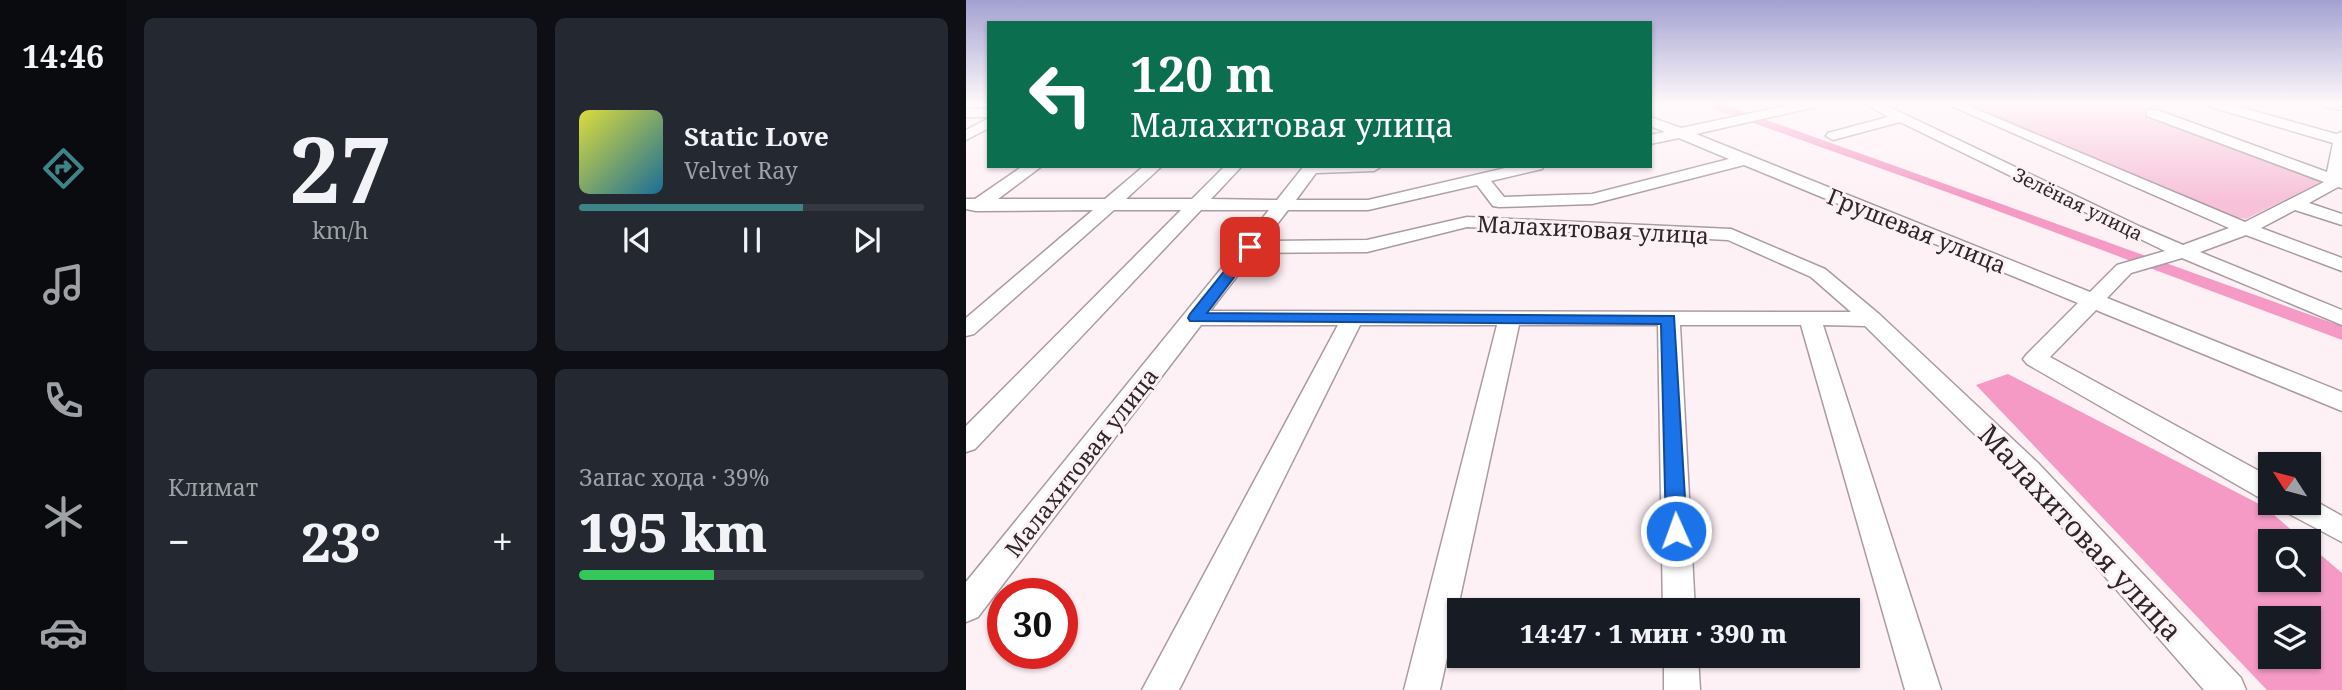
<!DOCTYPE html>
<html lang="ru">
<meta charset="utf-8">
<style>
body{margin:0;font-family:"Noto Serif",serif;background:#242831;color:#f1f3f6;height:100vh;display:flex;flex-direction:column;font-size:26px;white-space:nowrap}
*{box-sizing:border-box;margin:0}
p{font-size:23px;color:#9ea1a6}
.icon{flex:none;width:38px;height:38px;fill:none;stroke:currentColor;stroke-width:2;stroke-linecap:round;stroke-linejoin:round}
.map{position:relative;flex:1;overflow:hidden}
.drawer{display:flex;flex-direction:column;gap:18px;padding:18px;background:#0d0f14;width:840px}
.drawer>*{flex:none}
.top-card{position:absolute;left:21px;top:21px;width:665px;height:147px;border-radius:0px;box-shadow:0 2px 5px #0004;background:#0b6e4f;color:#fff;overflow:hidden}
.needle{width:46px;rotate:306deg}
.tools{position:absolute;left:1292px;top:452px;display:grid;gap:14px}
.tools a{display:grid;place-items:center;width:63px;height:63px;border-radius:0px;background:#171b24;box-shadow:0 2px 5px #0004;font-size:35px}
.speed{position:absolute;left:21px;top:578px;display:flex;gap:14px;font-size:35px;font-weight:700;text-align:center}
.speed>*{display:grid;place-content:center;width:91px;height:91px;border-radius:50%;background:#171b24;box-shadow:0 2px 5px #0004;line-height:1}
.speed .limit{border:10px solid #d22;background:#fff;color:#111}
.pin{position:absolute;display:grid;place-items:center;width:60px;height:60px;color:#fff;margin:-30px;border-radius:14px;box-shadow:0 4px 10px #0006}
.me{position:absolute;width:77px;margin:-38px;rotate:358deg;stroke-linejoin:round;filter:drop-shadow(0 0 5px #0008)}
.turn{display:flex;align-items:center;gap:24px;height:147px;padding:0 28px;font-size:32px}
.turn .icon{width:91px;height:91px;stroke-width:2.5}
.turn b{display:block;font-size:49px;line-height:60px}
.big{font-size:52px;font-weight:800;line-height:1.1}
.drawer .tile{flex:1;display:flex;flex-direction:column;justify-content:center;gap:10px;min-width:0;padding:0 24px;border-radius:10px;background:#242831}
.drawer .dial{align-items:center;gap:0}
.dial b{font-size:91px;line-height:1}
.song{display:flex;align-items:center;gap:21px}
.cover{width:84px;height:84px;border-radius:10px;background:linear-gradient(135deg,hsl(60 70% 55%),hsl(200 70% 35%))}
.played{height:7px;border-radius:4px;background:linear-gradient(90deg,#3c8488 65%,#363941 65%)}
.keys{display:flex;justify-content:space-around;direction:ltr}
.heat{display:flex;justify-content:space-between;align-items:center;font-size:38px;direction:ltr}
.charge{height:10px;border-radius:5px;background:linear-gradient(90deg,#34c759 39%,#363941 0)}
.drawer .tiles{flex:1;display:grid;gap:18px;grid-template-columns:repeat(2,1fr)}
.trip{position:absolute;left:481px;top:598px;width:413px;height:70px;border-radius:0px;background:#171b24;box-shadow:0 2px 5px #0004;font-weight:800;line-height:70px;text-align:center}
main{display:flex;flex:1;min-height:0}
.tab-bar{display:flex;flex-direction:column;width:126px;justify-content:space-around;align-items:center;background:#090b0e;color:#9ea1a6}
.tab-bar .icon{width:49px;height:49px}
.tab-bar .current{color:#3c8488}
.tab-bar b{font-size:32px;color:#f1f3f6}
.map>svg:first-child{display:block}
.green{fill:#f7c1d9}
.forest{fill:#f49ac4;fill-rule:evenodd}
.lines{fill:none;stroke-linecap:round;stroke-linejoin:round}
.minor-casing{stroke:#aa9ba1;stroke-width:3}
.minor{fill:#fff;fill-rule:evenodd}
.route{fill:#1a73e8;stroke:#114b97;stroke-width:2}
.labels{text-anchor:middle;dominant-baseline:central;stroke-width:6;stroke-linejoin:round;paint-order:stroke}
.far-street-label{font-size:19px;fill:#2d272a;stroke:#fef1f6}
.street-label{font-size:23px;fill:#2d272a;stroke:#fef1f6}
.near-street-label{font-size:28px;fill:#2d272a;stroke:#fef1f6}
</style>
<main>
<nav class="tab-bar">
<b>14:46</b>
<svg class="icon current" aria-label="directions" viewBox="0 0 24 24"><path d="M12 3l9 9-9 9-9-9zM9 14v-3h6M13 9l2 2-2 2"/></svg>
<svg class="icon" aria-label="music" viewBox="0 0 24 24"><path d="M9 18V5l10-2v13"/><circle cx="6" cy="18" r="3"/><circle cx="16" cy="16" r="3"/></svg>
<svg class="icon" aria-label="phone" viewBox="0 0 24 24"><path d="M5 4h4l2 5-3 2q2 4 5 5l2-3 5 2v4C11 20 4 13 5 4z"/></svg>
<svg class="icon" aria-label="climate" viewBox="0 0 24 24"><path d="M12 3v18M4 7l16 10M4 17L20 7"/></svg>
<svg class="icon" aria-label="car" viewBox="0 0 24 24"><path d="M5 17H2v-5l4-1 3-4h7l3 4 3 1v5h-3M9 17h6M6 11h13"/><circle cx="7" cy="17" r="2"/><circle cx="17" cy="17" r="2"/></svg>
</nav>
<section class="drawer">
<div class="tiles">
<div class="tile dial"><b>27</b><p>km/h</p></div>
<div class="tile">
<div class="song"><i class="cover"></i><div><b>Static Love</b><p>Velvet Ray</p></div></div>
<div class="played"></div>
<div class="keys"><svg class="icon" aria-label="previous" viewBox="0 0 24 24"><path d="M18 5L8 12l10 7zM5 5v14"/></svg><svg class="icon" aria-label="pause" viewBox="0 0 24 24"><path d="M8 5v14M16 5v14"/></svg><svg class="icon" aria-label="next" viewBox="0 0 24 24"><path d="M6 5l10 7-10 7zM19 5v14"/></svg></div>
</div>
<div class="tile"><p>Климат</p>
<div class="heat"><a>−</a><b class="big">23°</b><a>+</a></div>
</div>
<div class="tile"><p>Запас хода · 39%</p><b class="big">195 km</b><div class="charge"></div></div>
</div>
</section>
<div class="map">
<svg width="1376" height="690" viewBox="0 0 1376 690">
<rect width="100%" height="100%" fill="#fef1f6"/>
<!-- green -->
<path class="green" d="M1001,104H1197L1176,111L1359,180L1280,219L1262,216Z"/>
<!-- forest -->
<path class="forest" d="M734,104H756L1367,323L1376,326V340L989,195Z
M1042,374L1299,507L1338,541H1304V579H1342V544L1376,573V690H1301L1010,385ZM1304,618H1342V656H1304Z"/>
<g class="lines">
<!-- minor casing -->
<g class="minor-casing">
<path id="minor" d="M828,104H851L849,107L730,134L1124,292L1151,265L1199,251L934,122L867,140L860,136L862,133L922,117L900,104H917L1175,227L1217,245L1263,228L981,104H998L1279,222L1358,182L1181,116V110H1191L1361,172L1367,143L1245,107L1243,104H1263L1370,134L1376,132V188L1372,187L1343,203L1376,214V225L1329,210L1295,228L1376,258V271L1280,235L1234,252L1376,310V325L1216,258L1165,273L1141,298L1376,392V411L1130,310L1084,357L1304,477V501L1294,498L1061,364L1057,359L1061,354L1112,303L778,165L626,204L533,207L527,206L511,185L402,210H322L298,241L401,240L501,217L765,229L859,269L913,314L1072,463L1275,678L1280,690H1238L1052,477L899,326L857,325L975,690H939L835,325H714L729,611H697L692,325H553L474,690H438L531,325H394L213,690H176L372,325H235L12,617L0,622V582L303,210H235L9,449L0,452V426L215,210H148L8,334L0,336V318L127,210L10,211L0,209V199H9L57,166H76L32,199H139L178,166H196L160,199H226L259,166H276L245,199L311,200L338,166H416L408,171L350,173L330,200H402L548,166H578L576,169L525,181L538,197L626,194L763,159L713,138L684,144V135L699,132L684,126V117L715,128ZM501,227L762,240L845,277L885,312L244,311L289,253L401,252Z
M1357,104H1376V110L1359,107Z
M0,109H23V117H0Z
M23,118V128L0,140V130Z
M1342,497L1376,516V542L1316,510L1312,502H1342Z
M698,656H732L734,690H698Z"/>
</g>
<!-- minor -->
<use href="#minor" class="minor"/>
</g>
<!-- sky -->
<linearGradient id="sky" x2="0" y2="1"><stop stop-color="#a3a1d1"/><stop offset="0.52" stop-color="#fff9fb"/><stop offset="1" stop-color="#fff9fb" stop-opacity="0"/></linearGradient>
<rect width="1376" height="200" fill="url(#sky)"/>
<!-- route -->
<path class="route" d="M284,243L291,247L241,313L708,316L721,531L718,537L710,540L703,537L700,531L695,324L224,321L222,318L224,314L280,244Z"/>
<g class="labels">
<!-- far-street labels -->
<g class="far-street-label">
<text transform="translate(1112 204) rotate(26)">Зелёная улица</text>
</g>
<!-- street labels -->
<g class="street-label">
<text transform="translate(627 229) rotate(3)">Малахитовая улица</text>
<text transform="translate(951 230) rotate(22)">Грушевая улица</text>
<text transform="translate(115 462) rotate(-52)">Малахитовая улица</text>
</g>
<!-- near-street labels -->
<g class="near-street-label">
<text transform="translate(1115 532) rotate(47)">Малахитовая улица</text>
</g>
</g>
</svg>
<div class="tools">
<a><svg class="needle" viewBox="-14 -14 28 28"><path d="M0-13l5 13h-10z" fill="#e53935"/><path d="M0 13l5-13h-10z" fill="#9ea1a6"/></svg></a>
<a><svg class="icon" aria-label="search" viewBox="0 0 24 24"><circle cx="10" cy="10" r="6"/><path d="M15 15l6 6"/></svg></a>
<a><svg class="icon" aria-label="layers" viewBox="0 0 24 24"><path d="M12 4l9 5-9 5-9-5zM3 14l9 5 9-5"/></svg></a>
</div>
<div class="speed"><div class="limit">30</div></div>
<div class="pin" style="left:284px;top:247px;background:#d93025"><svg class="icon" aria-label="arrive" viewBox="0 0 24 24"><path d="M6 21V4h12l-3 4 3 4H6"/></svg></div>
<svg class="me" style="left:710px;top:531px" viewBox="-20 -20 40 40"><circle r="17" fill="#1a73e8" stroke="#fff" stroke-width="3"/><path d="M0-11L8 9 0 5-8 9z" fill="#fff"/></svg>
<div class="trip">14:47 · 1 мин · 390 m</div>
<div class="top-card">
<div class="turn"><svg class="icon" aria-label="left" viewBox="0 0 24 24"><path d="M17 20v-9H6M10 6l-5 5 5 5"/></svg><div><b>120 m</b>Малахитовая улица</div></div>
</div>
</div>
</main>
